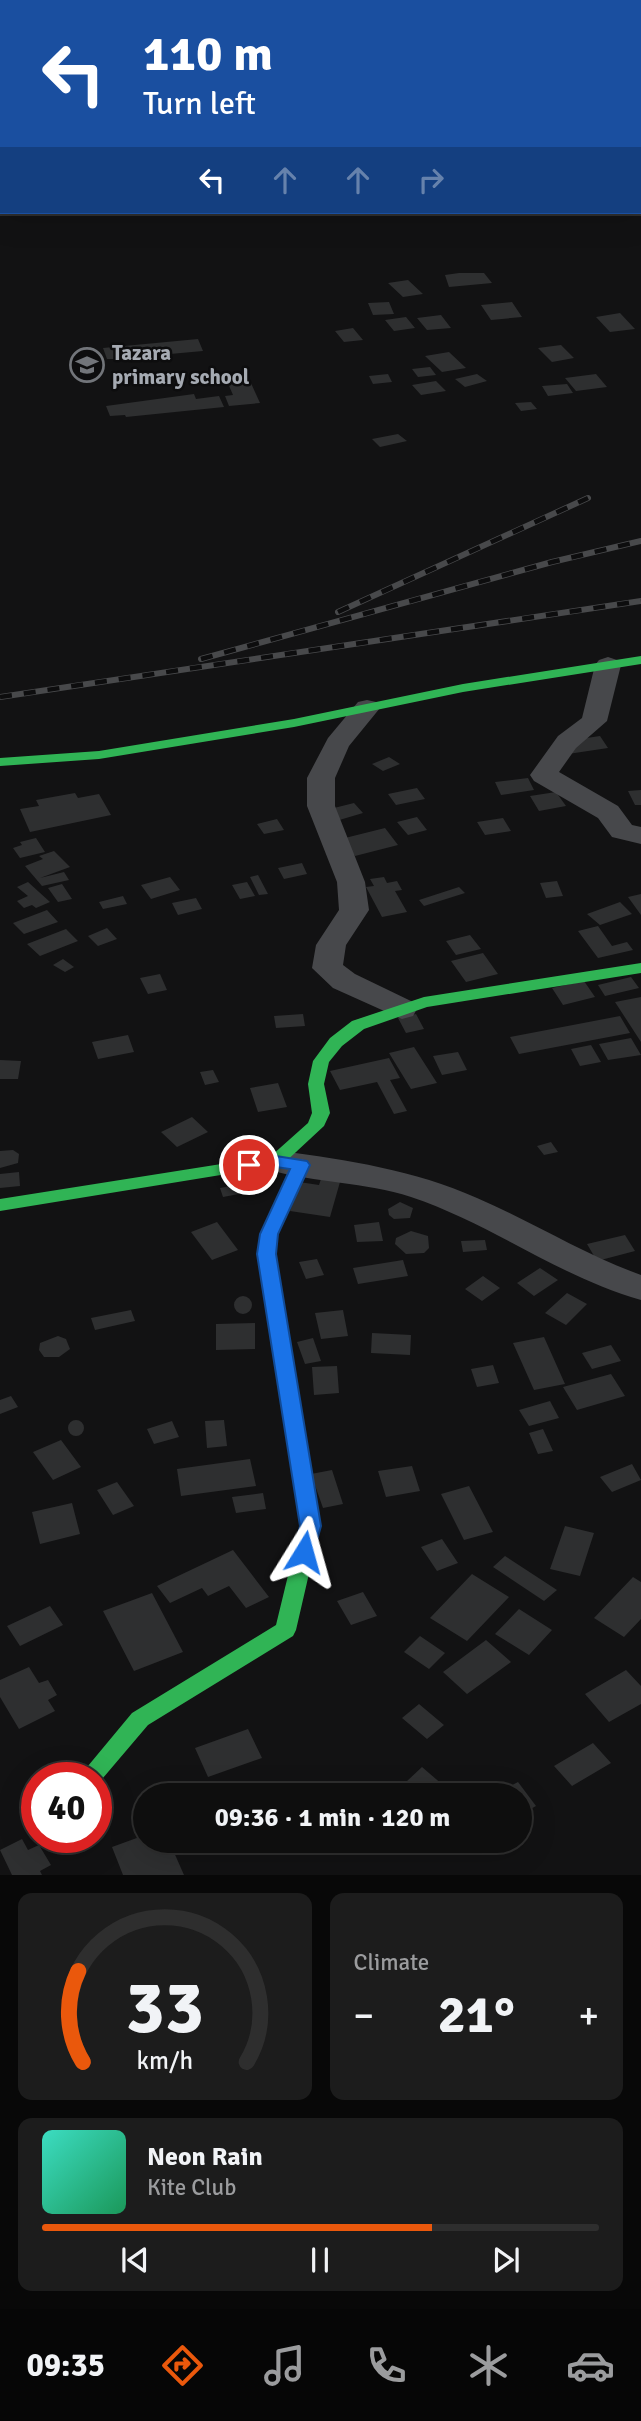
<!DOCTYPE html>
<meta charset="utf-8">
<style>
body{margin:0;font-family:Signika,sans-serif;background:#1c1c1c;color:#f1f3f6;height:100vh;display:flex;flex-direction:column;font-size:26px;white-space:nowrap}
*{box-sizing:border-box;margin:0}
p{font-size:23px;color:#9b9c9e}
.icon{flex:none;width:38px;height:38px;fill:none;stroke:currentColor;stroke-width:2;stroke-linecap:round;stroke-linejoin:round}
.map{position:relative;height:1875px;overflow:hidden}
.side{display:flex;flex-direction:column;gap:18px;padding:18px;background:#080808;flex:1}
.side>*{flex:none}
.top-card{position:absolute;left:0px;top:0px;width:642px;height:214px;box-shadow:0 7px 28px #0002,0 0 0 2px #2e2e2e;background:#1a4fa0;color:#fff;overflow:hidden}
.speed{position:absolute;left:21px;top:1762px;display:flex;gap:14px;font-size:35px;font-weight:700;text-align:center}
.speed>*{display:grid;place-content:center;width:91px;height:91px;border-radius:50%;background:#0e0e0e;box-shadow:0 7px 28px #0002,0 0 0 2px #2e2e2e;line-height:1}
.speed .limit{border:10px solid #d22;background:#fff;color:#111}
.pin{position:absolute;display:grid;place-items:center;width:60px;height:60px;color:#fff;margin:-30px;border:4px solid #fff;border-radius:50%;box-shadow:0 2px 7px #0007}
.me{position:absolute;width:77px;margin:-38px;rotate:8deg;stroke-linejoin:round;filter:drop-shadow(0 0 5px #0008)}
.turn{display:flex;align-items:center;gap:24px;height:147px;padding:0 28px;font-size:32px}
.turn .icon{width:91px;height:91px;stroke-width:2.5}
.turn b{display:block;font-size:49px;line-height:60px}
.lanes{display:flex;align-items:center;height:66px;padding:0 28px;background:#0003;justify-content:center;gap:35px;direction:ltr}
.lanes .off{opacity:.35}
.big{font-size:52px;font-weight:700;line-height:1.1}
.side .tile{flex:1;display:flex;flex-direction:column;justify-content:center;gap:10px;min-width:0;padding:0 24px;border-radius:14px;background:#1c1c1c}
.side .dial{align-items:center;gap:0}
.dial svg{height:182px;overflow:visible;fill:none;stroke:#2e2e2e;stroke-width:7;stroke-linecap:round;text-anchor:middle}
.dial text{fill:#f1f3f6;stroke:none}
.song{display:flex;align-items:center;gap:21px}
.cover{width:84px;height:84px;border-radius:10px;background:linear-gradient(135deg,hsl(170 70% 55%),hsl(150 70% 35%))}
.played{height:7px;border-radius:4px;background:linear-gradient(90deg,#ea580c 70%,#2e2e2e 70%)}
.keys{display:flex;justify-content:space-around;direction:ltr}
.heat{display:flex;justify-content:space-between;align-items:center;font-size:38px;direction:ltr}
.side .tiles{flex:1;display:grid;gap:18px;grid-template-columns:1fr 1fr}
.tile:last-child{grid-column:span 2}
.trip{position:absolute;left:133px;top:1783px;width:399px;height:70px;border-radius:35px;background:#0e0e0e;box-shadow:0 7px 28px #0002,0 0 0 2px #2e2e2e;font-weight:700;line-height:70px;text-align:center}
.dock{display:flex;height:112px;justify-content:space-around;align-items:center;background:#060606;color:#9b9c9e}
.dock .icon{width:49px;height:49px}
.dock .on{color:#ea580c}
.dock b{font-size:32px;color:#f1f3f6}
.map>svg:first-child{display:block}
.building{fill:#2e2f30}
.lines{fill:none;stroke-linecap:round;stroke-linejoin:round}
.street{fill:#47484b;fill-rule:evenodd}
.fast{fill:#30b455;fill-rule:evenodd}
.jam{fill:#e5322d;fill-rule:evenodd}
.rail-casing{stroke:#48494b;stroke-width:6}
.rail{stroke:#0d0d0e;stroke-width:4.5;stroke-dasharray:12;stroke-linecap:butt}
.route{fill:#1a73e8;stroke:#114b97;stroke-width:2}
.labels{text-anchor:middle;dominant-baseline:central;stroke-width:5;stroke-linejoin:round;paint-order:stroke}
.far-poi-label{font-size:21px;font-weight:bold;fill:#a5aab2;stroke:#0d0d0e;text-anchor:start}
</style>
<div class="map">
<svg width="641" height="1875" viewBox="0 0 641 1875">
<rect width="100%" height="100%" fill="#121213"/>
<!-- building -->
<path class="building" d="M459,273H484L492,283L449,287L445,275Z
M408,280L423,294L403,297L388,283Z
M389,302L394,314L373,315L368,303Z
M512,302L522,317L491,320L481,305Z
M620,313L635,329L610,332L596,317Z
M441,315L451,328L427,330L417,318Z
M406,317L415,328L394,331L385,320Z
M353,328L363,340L344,342L335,331Z
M198,339L203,351L148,356L149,359H107L103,348Z
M561,345L574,358L552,362L538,348Z
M449,352L466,368L442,372L425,356Z
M430,367L436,375L418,377L412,369Z
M246,372L260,403L229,406L225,396L233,395L224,374Z
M388,374L392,382L373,384L369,376Z
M477,374L487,381L465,387L455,379Z
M596,374L607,387L576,391L565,378Z
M436,381L446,391L421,395L412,385Z
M567,384L573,393L548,396L542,386Z
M194,394L196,399L219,396L224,407L126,417L125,415L110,416L106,406Z
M531,402L537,409L521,411L515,403Z
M398,434L407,441L380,447L372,439Z
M600,736L608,748L568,754L560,742Z
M389,757L400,764L383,771L372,764Z
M528,778L534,790L501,795L495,782Z
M417,788L425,799L396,805L388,794Z
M641,790V805H635L628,791Z
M556,792L566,806L539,811L530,796Z
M75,793L78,798L99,794L111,815L30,832L20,809L39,806L36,800Z
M354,803L363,813L336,821L326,810Z
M417,817L427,830L408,835L397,822Z
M503,818L511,831L485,835L477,822Z
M277,819L284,830L264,834L257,824Z
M385,828L398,845L355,856L341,839Z
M36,838L45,852L20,858L13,848L22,845L20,842Z
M54,851L70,867L40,878L64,872L69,880L42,886L25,866L43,859L39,856Z
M302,863L307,874L284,879L278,868Z
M258,875L268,894L259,895L250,877Z
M170,877L180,890L151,899L141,885Z
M384,877L387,883L397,881L402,890L395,891L407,912L382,917L366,887L374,886L370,879Z
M557,881L563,896L546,898L540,883Z
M28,882L50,902L36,908L32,905L24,908L17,901L28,896L17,887Z
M247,882L255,896L240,899L232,885Z
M62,884L72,899L58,902L48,888Z
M459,887L465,893L424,906L419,900Z
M641,894V915L628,897Z
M123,896L127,904L103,909L99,902Z
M196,898L202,909L178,915L172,903Z
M620,902L632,914L600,925L587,914Z
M47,910L58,922L24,934L13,923Z
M598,926L612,946L627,942L633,950L598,958L578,931Z
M107,928L117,939L98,946L88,936Z
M66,929L78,941L40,956L27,944Z
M470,935L481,949L456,955L446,941Z
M483,953L498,974L466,982L451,961Z
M63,959L74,967L65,972L53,965Z
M160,974L167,990L148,994L140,978Z
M631,977L639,988L605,996L598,985Z
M584,981L595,997L563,1005L552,988Z
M641,997V1042L615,1002Z
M303,1014L305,1026L276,1028L274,1016Z
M416,1014L424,1029L406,1033L398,1018Z
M620,1016L630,1033L519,1054L510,1037Z
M128,1035L134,1052L98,1059L92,1042Z
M631,1038L641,1055L608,1060L599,1044Z
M591,1045L601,1062L580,1066L571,1049Z
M414,1047L437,1083L411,1089L389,1053Z
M458,1052L467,1070L442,1075L433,1056Z
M389,1058L400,1078L390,1080L407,1111L394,1114L377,1082L340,1090L330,1071Z
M0,1060L21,1061L18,1079H0Z
M213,1070L219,1082L205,1085L200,1072Z
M278,1083L287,1107L258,1112L250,1088Z
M192,1117L208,1132L177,1147L161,1132Z
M551,1142L558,1152L544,1155L537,1146Z
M13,1150L19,1154L18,1163L0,1168V1151Z
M19,1172L20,1186L0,1188V1174Z
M323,1173L342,1175L330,1217L290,1211L299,1182L319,1185Z
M236,1185L239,1194L223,1197L220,1188Z
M400,1202L413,1208L410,1218L394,1219L389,1215L388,1209Z
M217,1222L238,1250L212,1260L191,1232Z
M379,1222L383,1241L357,1242L354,1225Z
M411,1231L428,1236L429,1248L424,1253L406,1254L395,1244L396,1238Z
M625,1235L635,1251L597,1261L587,1244Z
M485,1240L487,1250L463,1252L461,1241Z
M317,1259L324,1275L306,1279L299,1262Z
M403,1260L408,1276L358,1284L353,1268Z
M540,1268L558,1280L534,1296L517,1283Z
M483,1276L500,1288L482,1301L465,1289Z
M567,1293L587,1304L566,1325L545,1313Z
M234 1305a9 9 0 1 1 18 0a9 9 0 1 1-18 0Z
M131,1310L135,1321L95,1330L91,1318Z
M343,1310L348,1336L321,1339L315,1313Z
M255,1323V1349L216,1350V1324Z
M372,1333L411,1335L410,1355L371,1353Z
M58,1336L66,1339L70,1349L59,1357H44L39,1350L40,1343Z
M544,1337L565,1384L534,1390L513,1343Z
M313,1338L321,1361L305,1364L297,1342Z
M611,1345L621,1361L592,1369L582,1353Z
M493,1365L499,1383L477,1387L471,1369Z
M337,1366L339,1393L314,1395L312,1367Z
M611,1374L625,1396L577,1410L563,1387Z
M11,1396L18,1407L0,1414V1400Z
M550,1401L559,1418L529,1426L519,1410Z
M224,1420L227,1446L207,1448L205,1421Z
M68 1428a8 8 0 1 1 16 0a8 8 0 1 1-16 0Z
M172,1421L179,1437L154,1444L147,1429Z
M543,1429L553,1451L538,1454L529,1433Z
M61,1440L81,1467L53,1480L33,1452Z
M250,1459L256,1486L181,1496L177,1469Z
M632,1464L641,1480L612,1492L600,1477Z
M412,1466L420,1491L386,1497L378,1471Z
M332,1470L343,1504L323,1508L311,1474Z
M117,1482L134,1506L113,1515L97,1490Z
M469,1486L493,1532L464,1540L441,1494Z
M263,1493L266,1509L236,1513L232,1497Z
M72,1503L80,1534L40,1544L32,1512Z
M565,1526L594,1533L580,1576L550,1569Z
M442,1539L458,1563L437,1571L421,1547Z
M233,1550L269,1597L246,1608L229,1586L208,1596L202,1588L170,1603L157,1586Z
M505,1556L557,1590L544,1601L493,1567Z
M472,1574L509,1597L467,1641L430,1618Z
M633,1577L641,1582V1619L624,1637L594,1618Z
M363,1592L377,1616L351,1625L337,1601Z
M152,1593L183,1652L134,1671L103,1611Z
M50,1606L63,1625L20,1646L7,1626Z
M519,1609L552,1630L529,1655L495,1634Z
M420,1636L445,1653L429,1669L404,1652Z
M486,1640L511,1662L467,1694L443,1672Z
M29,1667L39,1683L48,1680L57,1695L48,1700L55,1711L19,1729L0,1697V1680Z
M626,1670L641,1686V1704L609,1722L585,1694Z
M419,1704L444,1725L427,1739L402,1718Z
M248,1729L262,1758L208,1777L195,1748Z
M593,1743L611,1763L572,1786L554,1766Z
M422,1767L451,1792L448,1796H422L406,1782Z
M518,1782L536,1806L520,1815V1796H491Z
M145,1835V1841H169L184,1875H123L112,1847Z
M22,1839L28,1850L39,1845L51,1865L40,1871L42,1875H12L0,1850Z"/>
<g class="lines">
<!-- street -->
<path class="street" d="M608,657L617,660L621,665L607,721L576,748L559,772L618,806L632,825L641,827V844L612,837L598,818L534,781L530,775L558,736L582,718L595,665L599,660Z
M367,700L376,702L380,708L349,746L335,778V806L365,882L369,910L346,945L343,965L355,974L413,1002L417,1009L413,1016L402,1019L333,988L312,968L316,945L339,910L337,882L307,806V778L328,738L358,702Z
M281,1151C348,1160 414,1170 477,1198C533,1222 583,1254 641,1275V1300C557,1276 492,1224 411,1197C365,1182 316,1183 269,1170L264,1162L269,1154Z"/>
<!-- fast -->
<path class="fast" d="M640,75H641V81H640Z
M641,656V664L463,692L294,727L99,759L0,766V758L99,751L294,719L463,684Z
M641,963V973L427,1007L364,1029L342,1046L329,1062L324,1084L330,1113L324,1126L282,1165L0,1211V1199L271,1156L308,1123L312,1113L308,1084L313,1061L330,1038L352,1021L424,997Z
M282,1343L289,1345L292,1350L320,1526L296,1630L293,1636L148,1725L97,1785L96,1778H78L132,1713L276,1625L300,1526L272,1350L275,1345Z"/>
<!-- jam -->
<path class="jam" d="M2,156V162L0,163V157Z
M301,1159L307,1161L310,1165L278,1234L275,1254L292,1350L289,1355L282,1357L275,1355L272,1350L257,1254L260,1234L292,1165L295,1161Z"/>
<!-- rail casing -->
<g class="rail-casing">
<path id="rail" d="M338,612L588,498
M201,659L552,562L641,541
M0,697L641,601"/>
</g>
<!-- rail -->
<use href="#rail" class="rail"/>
</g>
<!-- route -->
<path class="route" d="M276,1156L307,1161L310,1165L278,1234L276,1254L321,1526L312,1558H297L294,1552L300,1526L257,1254L260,1234L290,1169L276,1167L249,1171L240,1165L249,1159Z"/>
<!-- icons -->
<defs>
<g id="school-ring" transform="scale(1.75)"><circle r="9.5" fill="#0d0d0e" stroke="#72757a" stroke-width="1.5"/><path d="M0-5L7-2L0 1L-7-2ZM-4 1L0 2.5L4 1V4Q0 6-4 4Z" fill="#72757a"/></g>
</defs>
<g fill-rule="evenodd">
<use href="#school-ring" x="87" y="365"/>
</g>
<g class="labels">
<!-- far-poi labels -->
<g class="far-poi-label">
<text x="112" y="353">Tazara<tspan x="112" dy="24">primary school</tspan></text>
</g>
</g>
</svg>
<div class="speed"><div class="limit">40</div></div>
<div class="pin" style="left:249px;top:1165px;background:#d93025"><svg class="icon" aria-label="arrive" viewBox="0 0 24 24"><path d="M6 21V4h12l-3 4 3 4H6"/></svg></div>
<svg class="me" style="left:304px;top:1552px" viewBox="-20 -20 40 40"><path d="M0-17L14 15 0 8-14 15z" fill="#1a73e8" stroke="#fff" stroke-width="4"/></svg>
<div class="trip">09:36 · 1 min · 120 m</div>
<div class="top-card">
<div class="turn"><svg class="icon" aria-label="left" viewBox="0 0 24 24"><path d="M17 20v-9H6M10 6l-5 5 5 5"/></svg><div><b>110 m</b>Turn left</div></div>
<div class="lanes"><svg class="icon" aria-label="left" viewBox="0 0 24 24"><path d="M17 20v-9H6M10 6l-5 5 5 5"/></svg><svg class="icon off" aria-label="ahead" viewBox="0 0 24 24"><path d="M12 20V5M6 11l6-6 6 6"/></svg><svg class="icon off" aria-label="ahead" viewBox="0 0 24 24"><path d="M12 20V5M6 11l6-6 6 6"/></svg><svg class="icon off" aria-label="right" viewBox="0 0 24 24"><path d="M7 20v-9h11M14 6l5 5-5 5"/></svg></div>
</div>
</div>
<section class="side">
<div class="tiles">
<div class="tile dial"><svg viewBox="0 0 100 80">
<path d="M14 69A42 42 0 1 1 86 69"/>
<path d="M14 69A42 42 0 0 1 12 29" stroke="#ea580c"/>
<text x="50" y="56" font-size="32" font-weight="700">33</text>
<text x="50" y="72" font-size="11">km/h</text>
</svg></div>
<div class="tile"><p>Climate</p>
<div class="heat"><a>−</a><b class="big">21°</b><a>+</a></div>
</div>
<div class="tile">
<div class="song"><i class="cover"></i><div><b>Neon Rain</b><p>Kite Club</p></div></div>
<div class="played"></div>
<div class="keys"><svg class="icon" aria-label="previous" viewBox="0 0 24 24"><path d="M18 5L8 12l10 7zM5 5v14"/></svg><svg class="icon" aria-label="pause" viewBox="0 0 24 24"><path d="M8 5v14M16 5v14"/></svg><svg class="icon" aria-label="next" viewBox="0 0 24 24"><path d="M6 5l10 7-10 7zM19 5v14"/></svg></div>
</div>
</div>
</section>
<nav class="dock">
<b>09:35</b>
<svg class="icon on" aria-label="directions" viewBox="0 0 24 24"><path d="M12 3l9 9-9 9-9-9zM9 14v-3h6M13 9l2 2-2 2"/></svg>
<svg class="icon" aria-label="music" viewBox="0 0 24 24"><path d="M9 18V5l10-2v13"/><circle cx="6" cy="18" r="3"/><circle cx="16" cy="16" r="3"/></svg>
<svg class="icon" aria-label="phone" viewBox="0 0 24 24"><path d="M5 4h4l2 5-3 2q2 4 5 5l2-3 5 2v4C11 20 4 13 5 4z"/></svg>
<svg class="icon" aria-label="climate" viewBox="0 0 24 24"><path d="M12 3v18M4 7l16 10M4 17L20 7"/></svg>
<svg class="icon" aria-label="car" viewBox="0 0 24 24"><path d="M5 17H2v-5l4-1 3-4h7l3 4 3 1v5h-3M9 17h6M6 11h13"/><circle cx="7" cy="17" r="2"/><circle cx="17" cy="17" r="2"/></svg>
</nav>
